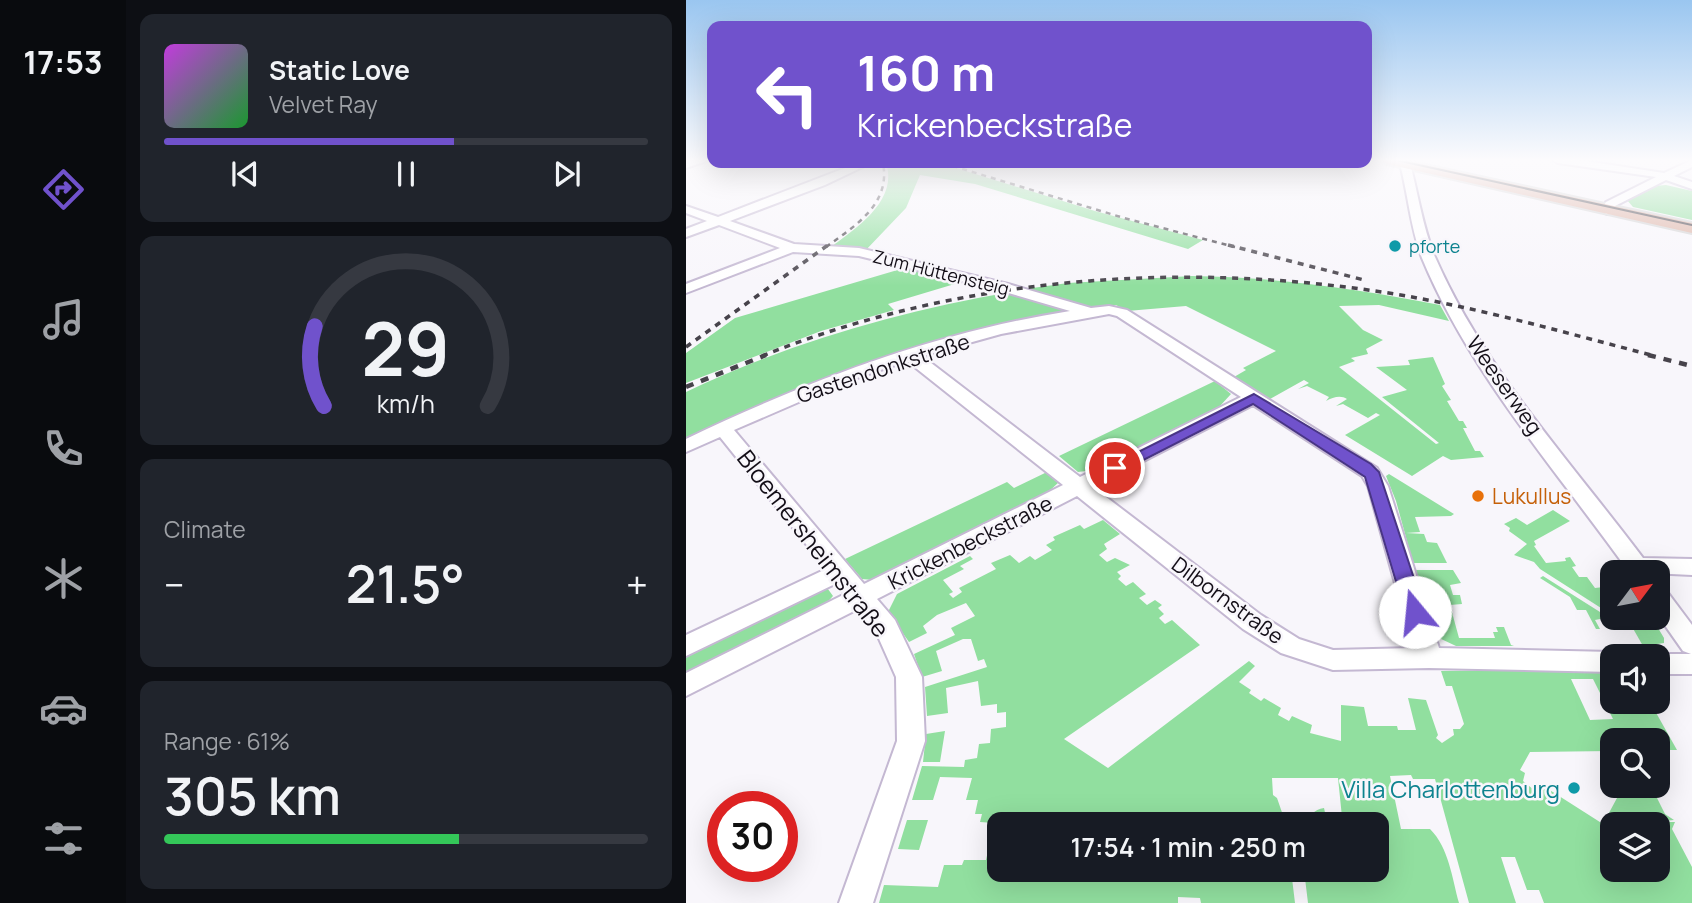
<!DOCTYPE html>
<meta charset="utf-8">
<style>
body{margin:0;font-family:Manrope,sans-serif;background:#20242c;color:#f1f3f6;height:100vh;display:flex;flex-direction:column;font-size:26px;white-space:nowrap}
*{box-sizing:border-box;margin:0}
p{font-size:23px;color:#9ea1a6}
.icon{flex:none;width:38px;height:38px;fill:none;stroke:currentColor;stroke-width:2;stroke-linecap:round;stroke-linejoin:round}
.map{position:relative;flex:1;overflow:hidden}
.panel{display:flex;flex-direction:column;gap:14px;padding:14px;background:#0d0f14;width:560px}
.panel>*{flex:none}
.top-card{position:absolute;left:21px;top:21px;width:665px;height:147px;border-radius:14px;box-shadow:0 7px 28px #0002;background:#7052cc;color:#fff;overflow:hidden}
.needle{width:46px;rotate:58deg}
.tools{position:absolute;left:914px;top:560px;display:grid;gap:14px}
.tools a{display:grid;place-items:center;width:70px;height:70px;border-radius:14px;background:#171b24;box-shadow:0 7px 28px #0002;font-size:35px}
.speed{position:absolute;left:21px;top:791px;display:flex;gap:14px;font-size:35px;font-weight:700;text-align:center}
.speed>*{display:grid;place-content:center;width:91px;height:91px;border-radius:50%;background:#171b24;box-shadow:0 7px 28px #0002;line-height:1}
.speed .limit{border:10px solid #d22;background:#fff;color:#111}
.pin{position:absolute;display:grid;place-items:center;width:60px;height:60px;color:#fff;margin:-30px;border:4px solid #fff;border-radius:50%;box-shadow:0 2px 7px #0007}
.me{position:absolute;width:77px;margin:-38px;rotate:343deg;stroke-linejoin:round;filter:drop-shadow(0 0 5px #0008)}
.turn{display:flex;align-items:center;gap:24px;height:147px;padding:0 35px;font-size:32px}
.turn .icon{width:91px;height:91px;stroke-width:2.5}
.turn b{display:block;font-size:49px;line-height:60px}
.big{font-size:52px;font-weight:600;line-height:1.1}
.panel .card{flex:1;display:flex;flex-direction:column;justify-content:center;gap:10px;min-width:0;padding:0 24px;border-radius:14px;background:#20242c}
.panel .dial{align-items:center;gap:0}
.dial svg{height:182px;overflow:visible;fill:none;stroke:#363941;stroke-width:7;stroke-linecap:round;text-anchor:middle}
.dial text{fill:#f1f3f6;stroke:none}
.song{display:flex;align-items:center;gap:21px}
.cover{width:84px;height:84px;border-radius:10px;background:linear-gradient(135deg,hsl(290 70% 55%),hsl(130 70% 35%))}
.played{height:7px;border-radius:4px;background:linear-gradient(90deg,#7052cc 60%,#363941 60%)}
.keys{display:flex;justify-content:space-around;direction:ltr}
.heat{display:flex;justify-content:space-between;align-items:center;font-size:38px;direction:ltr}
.charge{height:10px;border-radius:5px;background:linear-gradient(90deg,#34c759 61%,#363941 0)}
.trip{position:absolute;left:301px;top:812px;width:402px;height:70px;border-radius:14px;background:#171b24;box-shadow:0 7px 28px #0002;font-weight:600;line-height:70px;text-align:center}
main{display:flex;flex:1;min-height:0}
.tabs{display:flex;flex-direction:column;width:126px;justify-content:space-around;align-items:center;background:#090b0e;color:#9ea1a6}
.tabs .icon{width:49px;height:49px}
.tabs .active{color:#7052cc}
.tabs b{font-size:32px;color:#f1f3f6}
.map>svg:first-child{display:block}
.green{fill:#91df9f;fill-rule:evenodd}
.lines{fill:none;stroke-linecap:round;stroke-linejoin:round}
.minor-casing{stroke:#c4b8d2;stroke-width:4}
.major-casing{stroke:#d5d4d5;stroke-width:4}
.minor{fill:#fff;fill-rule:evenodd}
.major{fill:#ddb2a5;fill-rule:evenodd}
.tram{stroke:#47434b;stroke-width:2}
.rail-far2{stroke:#47434b;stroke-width:2.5;stroke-dasharray:5 5;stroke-linecap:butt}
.rail-far1{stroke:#47434b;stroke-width:3.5;stroke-dasharray:6 6;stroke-linecap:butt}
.rail{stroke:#47434b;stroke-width:4.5;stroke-dasharray:8 8;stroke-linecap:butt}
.route{fill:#7052cc;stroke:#493585;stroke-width:2}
.culture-dot{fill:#0f9aa8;stroke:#f8f6fb;stroke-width:2.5}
.food-dot{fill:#e8710a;stroke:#f8f6fb;stroke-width:2.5}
.labels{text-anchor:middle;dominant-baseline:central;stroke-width:5;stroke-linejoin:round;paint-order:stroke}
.far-culture-label{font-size:18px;fill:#0d838f;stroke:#f8f6fb;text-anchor:start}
.far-street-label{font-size:18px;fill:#130e17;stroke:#f8f6fb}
.street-label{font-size:21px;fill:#130e17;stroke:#f8f6fb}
.food-label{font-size:21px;fill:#c56008;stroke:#f8f6fb;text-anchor:start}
.near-street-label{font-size:24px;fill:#130e17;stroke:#f8f6fb}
.near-culture-label{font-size:24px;fill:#0d838f;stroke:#f8f6fb;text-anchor:end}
</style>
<main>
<nav class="tabs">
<b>17:53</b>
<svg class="icon active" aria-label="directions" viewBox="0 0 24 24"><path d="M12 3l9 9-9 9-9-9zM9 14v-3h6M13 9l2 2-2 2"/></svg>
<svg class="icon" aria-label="music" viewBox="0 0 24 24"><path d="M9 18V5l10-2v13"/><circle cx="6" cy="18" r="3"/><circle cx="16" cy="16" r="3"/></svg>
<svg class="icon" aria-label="phone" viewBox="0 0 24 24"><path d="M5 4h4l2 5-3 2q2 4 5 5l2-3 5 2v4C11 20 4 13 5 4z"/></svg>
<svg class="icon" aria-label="climate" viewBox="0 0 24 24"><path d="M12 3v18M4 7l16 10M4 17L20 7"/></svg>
<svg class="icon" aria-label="car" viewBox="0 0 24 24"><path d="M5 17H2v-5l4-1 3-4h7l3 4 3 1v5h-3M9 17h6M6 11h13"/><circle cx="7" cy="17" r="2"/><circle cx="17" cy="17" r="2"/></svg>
<svg class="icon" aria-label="filters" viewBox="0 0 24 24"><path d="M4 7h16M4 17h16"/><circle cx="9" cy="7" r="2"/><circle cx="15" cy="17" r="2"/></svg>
</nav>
<section class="panel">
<div class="card">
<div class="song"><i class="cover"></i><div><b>Static Love</b><p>Velvet Ray</p></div></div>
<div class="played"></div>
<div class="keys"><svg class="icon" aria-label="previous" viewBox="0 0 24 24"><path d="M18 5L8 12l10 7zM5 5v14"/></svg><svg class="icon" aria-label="pause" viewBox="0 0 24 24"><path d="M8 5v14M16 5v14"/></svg><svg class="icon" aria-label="next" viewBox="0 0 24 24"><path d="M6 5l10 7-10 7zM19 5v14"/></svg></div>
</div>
<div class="card dial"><svg viewBox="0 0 100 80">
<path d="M14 69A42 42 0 1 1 86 69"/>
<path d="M14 69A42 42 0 0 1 10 34" stroke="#7052cc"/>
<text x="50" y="56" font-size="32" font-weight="700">29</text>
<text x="50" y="72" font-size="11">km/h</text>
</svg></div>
<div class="card"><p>Climate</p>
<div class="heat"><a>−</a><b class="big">21.5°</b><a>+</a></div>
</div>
<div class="card"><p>Range · 61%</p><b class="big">305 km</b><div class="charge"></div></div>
</section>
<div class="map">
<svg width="1006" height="903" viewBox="0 0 1006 903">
<rect width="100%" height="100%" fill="#f8f6fb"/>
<!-- green -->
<path class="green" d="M200,163H254L409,211L517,240L502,249L289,184L234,175L220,208L178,252L142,249C168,230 213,201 200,163Z
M980,185L1006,191V220L947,207L941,200L968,186Z
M225,266L282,280L202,304L208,310L135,331L0,383V353L49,318Z
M506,276C590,277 672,289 754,305L763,321L693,305L653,306L677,330L697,340L680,349L682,354L665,358L669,361L653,367L750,444L753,443L696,397L721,390L690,367L724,365L722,360L747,357L759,384L756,386L765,400L761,401L773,421H777L781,428H777L789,451H794L798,457L765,460L757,456L726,476L659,435L694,415L690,413L682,418L657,404L650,406L661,399C655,395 647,397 640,401L643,397L621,386L612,389L623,383L618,380L584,399L548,377L560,370L557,368L590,351L500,306L441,311L430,305L401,309L332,290L382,283Z
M325,292L387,308L386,312L292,332L0,439V392C103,343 213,311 325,292Z
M529,381L545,394L534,406L408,470L392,472L373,456Z
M361,472L373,482L358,496L187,580L176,579L159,559L321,482L328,488Z
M703,474L768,514L765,516L729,517L734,532L720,533L738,534L741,542L751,543L761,563H727L710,501L700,476Z
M867,510L884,521L848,541L850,545L848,546L860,563L880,561L879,558L884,557L890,566L886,567L893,577H901L909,588L926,586V608H915L854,569L848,562L828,555L841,544L823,531L824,528L818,524L830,518L841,525Z
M417,520L434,534L418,544L421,549L413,555L421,562L429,558L444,565L431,572L435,576L432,579L440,586L447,582L460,594L453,598L461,605L469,600L476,605L472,608L478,614L473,618L479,624L486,620L514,645L378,739L422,768L563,661L569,666L553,682L565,690L563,693L575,701L578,698L595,708L592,715L603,721L606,716L626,725L624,733L655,741V705L678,707L682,726H711L712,730H730L722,698L740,700L752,735L750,738L756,743L768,735L767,729H774L778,724L766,686H760L755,671L926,669V702H964L991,750H971V740H926V751L844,752L834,770L839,773L837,781L848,790L859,787L917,824L931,798L943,797L938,786H965L979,814L988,820L969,822H989L986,829L1006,867V903H858L853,890H841L829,857H815L830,903H783L749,779H727L725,775L704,776L715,829H744C763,848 766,878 773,903H622L618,870H691V824H617C623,817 628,809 638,808L640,817H656L652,778H586L587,795L591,798L600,824H313V870H605L609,903H515L514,898L492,897V903H193L198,885L252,887L258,865H276L278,860H300L308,823L294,822L296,814H289L292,800H280L286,778L254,777L247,800H226L236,766L278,767L279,760L291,758L293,744L304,743L305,729L320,727V712L311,713V704L295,706L292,681L260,688L262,713L241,716L239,687L301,667L298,659L292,661L285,639H277L250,651L256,671L236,677L228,654L269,635L265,628L289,616L280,603L251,615L237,626L241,633L223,642L202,612L211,594L284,556L287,559L274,566L278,569L257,580L267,592L263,594L267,598L276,592L273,588L310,569L305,563L324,555L333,563L344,556L349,560L366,550L360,545L369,540L367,537L394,525L398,529ZM885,679H907L927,719L904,720ZM926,824H971V870H926Z
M729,570H767L775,583L764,585L767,595H774L776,604L764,605L773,638H809L807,632H812L810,627H818L825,645L828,646H770L753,638Z
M857,576L914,612H926V615L918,614L919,618L909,620L914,629H910L900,610H891L884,597L854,578Z
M139,585L147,596L139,605L0,676V653Z
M941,618H966L978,638V643L957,646Z
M259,731L254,762H237L240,734Z
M221,820H242L233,850L212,849Z"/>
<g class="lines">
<!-- minor casing -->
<g class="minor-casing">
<path id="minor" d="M7,160H23L0,168V162Z
M713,160H723C732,192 736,226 749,257C798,369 884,461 957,558L1006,559V575L943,572C871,471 784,374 736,258C724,227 722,192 713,160Z
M867,160H893L978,173L1006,160V167L988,176L1006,182V189L980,180L929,206L925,213L921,214L915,211L920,202L970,177L872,163Z
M172,163H185L139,185L44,221L108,244L173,248L322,284L405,308L423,306L441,310L691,468L702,486L753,648L926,652L936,656H926V672L743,668L647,670L595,653L557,629L391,496L191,599L209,620L236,677L239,741L187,903H153L211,741L210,677L190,632L172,609L0,696V673L159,594L151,583L0,656V635L140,569L34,437L0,452V439C121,381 250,332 384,311L312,290L173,256L107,252L0,293V284L94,248L33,225L0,237V229L21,221L0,213V206L32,217ZM423,314L431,316L555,397L394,477L236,356L315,334ZM221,361L377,485L178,584L48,430L159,382ZM567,405L676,476L682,486L727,648L647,650L613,639L575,615L407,487Z
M971,586L979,589L1006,625V674H971V656H963L971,654H1005L997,651L971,614Z"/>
</g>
<!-- major casing -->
<g class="major-casing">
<path id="major" d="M695,160H717L1006,223V233L701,164Z"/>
</g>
<!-- minor -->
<use href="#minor" class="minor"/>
<!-- major -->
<use href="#major" class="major"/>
<!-- tram -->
<path class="tram" d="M710,160L1006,225"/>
<!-- rail-far2 -->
<path class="rail-far2" d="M257,163L438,218L549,247
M140,247C169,226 205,204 197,163"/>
<!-- rail-far1 -->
<path class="rail-far1" d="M542,245L678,280
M0,347L142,245
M76,356C265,280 475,262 675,289C774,302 872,331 969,356"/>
<!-- rail -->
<path class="rail" d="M962,355L1006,366
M0,387L80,355"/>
</g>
<!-- sky -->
<linearGradient id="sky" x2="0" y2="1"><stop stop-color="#9ac6f0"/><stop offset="0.56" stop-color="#fcfbfd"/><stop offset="1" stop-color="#fcfbfd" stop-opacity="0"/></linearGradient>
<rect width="1006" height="286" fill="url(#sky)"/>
<!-- route -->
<path class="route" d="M568,394L685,464L693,472L739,612L736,617L729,619L722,617L719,612L679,477L567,404L434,472H423L420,468Z"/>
<!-- markers -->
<g class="culture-dot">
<circle cx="709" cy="246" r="7"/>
<circle cx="888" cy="788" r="7"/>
</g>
<circle class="food-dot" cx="792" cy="496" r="7"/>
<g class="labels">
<!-- far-culture labels -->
<g class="far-culture-label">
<text x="723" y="246">pforte</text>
</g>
<!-- far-street labels -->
<g class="far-street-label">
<text transform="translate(255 272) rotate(14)">Zum Hüttensteig</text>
</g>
<!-- street labels -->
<g class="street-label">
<text transform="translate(197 368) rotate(-18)">Gastendonkstraße</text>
<text transform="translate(819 385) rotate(55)">Weeserweg</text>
<text transform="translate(284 542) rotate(-27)">Krickenbeckstraße</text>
<text transform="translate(542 600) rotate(36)">Dilbornstraße</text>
</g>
<!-- food labels -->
<g class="food-label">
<text x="806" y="496">Lukullus</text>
</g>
<!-- near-street labels -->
<g class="near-street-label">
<text transform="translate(128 543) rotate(52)">Bloemersheimstraße</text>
</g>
<!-- near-culture labels -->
<g class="near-culture-label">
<text x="874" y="788">Villa Charlottenburg</text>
</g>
</g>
</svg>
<div class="tools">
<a><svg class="needle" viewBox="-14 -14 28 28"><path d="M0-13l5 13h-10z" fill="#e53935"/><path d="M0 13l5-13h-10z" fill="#9ea1a6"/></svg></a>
<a><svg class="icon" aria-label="sound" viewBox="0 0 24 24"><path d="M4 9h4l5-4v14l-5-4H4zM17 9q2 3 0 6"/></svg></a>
<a><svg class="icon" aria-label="search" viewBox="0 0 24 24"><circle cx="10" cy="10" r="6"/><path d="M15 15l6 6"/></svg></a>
<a><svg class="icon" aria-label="layers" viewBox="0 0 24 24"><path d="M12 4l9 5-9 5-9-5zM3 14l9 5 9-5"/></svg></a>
</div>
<div class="speed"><div class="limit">30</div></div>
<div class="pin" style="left:429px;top:468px;background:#d93025"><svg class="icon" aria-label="arrive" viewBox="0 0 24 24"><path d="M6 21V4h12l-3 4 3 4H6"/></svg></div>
<svg class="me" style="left:729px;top:612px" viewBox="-20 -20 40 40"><circle r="19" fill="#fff"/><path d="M0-13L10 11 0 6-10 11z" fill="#7052cc"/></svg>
<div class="trip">17:54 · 1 min · 250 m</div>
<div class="top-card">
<div class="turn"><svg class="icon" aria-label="left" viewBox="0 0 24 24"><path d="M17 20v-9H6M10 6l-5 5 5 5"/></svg><div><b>160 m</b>Krickenbeckstraße</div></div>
</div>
</div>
</main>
